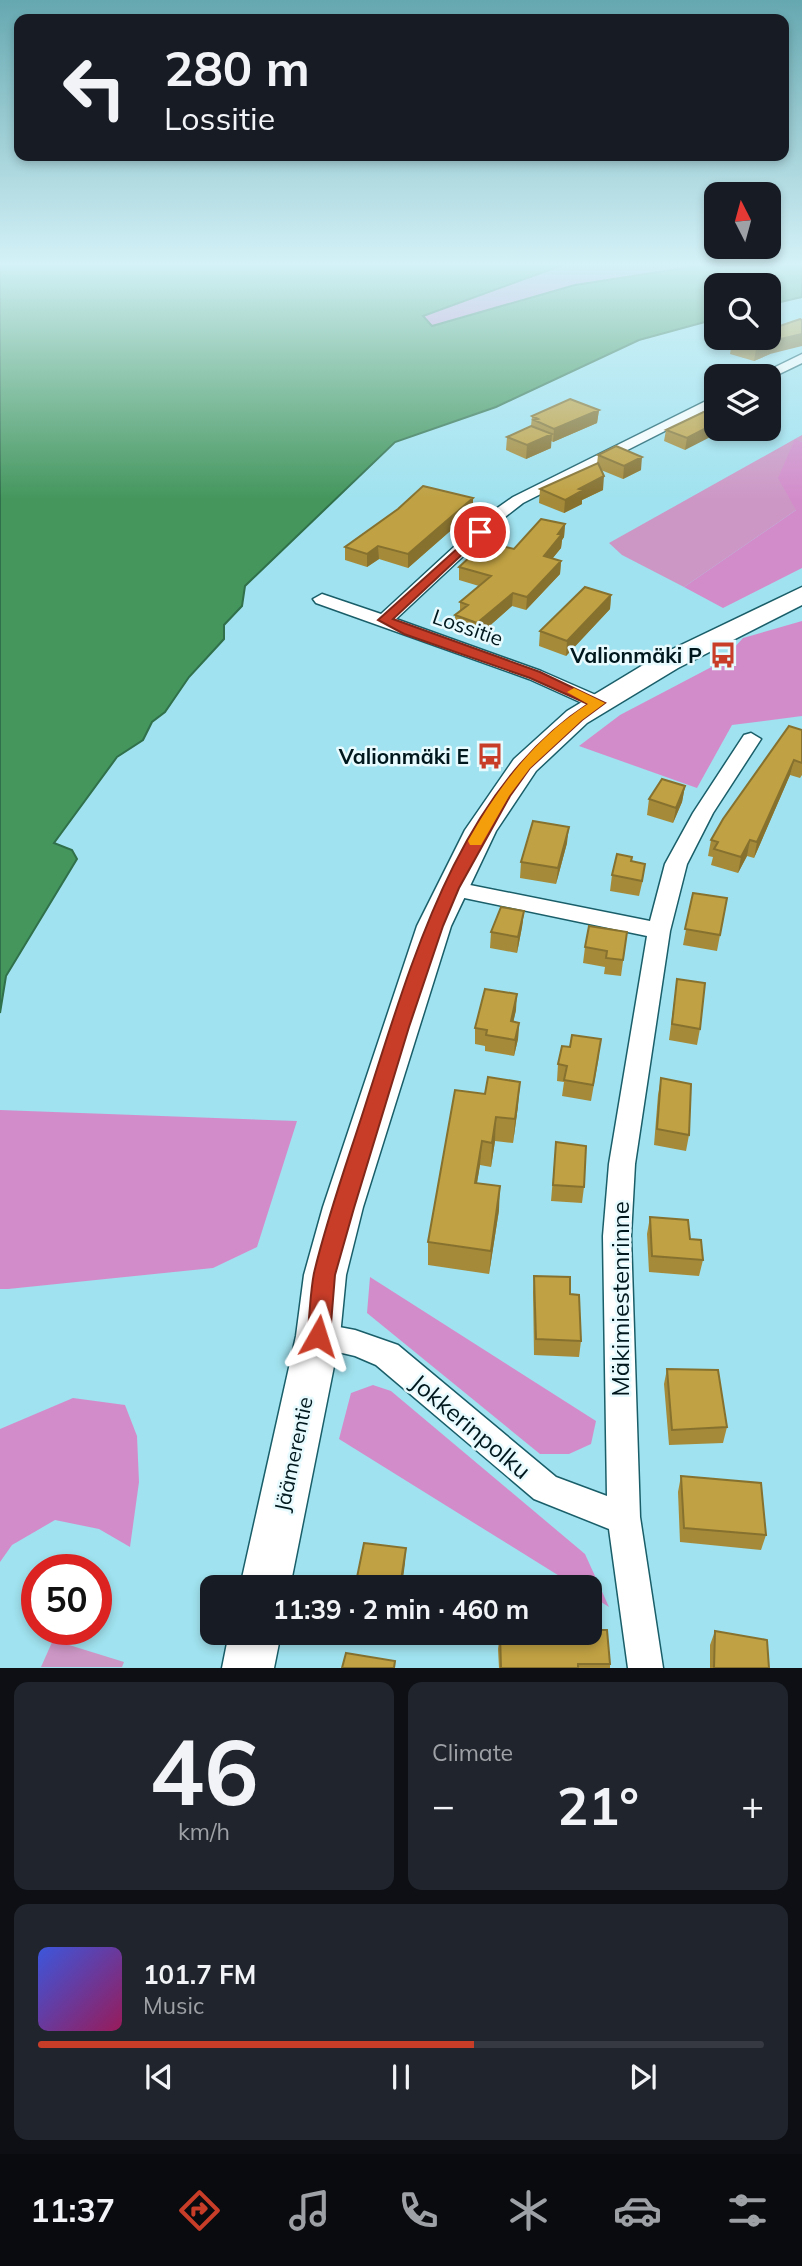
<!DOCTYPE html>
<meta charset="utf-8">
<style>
body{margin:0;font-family:Mulish,sans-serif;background:#20242c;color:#f1f3f6;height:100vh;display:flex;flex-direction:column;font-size:26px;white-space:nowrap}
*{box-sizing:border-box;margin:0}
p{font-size:23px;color:#9ea1a6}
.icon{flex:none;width:38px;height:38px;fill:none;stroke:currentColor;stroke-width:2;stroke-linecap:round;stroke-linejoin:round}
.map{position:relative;height:1668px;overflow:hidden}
.side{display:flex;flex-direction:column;gap:14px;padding:14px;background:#0d0f14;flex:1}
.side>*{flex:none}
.hud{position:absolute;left:14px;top:14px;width:775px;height:147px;border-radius:14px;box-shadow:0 4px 10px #0003;background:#171b24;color:#f1f3f6;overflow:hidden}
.needle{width:46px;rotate:354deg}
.tools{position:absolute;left:704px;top:182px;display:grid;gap:14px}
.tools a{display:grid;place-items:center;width:77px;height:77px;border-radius:14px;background:#171b24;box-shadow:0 4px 10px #0003;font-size:35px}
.speed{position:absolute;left:21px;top:1554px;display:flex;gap:14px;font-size:35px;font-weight:700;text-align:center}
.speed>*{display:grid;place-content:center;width:91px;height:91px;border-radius:50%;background:#171b24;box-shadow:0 4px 10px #0003;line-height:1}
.speed .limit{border:10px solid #d22;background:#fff;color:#111}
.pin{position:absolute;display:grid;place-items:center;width:60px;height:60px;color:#fff;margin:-30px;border:4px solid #fff;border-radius:50%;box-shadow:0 2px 7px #0007}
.me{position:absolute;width:77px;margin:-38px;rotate:6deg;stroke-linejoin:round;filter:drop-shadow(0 0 5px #0008)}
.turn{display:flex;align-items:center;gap:24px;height:147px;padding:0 35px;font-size:32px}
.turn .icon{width:91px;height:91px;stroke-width:2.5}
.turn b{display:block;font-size:49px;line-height:60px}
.big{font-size:52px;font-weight:700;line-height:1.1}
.side .widget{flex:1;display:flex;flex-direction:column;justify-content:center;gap:10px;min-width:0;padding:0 24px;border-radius:14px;background:#20242c}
.side .dial{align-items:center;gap:0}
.dial b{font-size:91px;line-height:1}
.song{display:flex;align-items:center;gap:21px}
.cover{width:84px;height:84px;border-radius:10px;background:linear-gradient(135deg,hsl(230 70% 55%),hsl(330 70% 35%))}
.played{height:7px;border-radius:4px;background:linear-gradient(90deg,#c83d28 60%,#363941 60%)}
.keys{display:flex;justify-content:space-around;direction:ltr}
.heat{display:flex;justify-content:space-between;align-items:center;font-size:38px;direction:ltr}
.side .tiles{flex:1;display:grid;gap:14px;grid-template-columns:1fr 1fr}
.widget:last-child{grid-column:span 2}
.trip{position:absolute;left:200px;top:1575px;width:402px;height:70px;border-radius:14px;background:#171b24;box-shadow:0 4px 10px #0003;font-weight:700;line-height:70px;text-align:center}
.menu{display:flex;height:112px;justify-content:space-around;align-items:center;background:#090b0e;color:#9ea1a6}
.menu .icon{width:49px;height:49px}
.menu .current{color:#c83d28}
.menu b{font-size:32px;color:#f1f3f6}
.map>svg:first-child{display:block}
.green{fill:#cd97c5}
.forest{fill:#d38cca}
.water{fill:#44965d;stroke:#30704a;stroke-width:2}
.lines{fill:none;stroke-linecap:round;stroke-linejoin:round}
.minor-casing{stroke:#195e69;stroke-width:3}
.secondary-casing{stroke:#195e69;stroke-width:3}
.minor{fill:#fff;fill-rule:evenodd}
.secondary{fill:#fff;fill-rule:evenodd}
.wall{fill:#a58a3a}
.shaded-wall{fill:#86712f}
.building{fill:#c0a143;stroke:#86712f;stroke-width:2}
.route{fill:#c83d28;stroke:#82281a;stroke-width:2}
.slow{fill:#f59e0b}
.labels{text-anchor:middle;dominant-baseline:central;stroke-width:5;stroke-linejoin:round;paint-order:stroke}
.street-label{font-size:21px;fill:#00181d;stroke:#e7fafe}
.poi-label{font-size:21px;font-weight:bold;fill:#00181d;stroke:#e7fafe;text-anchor:end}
.near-street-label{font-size:24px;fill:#00181d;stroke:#e7fafe}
</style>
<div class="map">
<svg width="802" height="1668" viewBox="0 0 802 1668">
<rect width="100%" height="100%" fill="#a0e2ef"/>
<!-- green -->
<path class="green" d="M802,435V442L795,440L796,510L684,587L622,555L609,543Z
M53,1640L124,1662L122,1667H41Z"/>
<!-- forest -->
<path class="forest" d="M563,265H704L575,286L432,326L422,316Z
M795,439L802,442V568L723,608L684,587L796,510L778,478Z
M802,621V716L732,725L697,788L579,746L620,715L721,662L743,638Z
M0,1110L297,1121L257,1247L213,1268L8,1289H0Z
M370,1277L596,1421L591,1444L569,1454H540L367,1313Z
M373,1385L391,1391L585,1554L609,1607L590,1595V1587H577L339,1439L351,1393Z
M73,1398L125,1405L137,1436L139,1482L130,1547L99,1529L55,1520L12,1545L0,1562V1429Z"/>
<!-- water -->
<path class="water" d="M0,265H563L423,316L432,326L575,285L704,265H802V297L768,305V285H716V319L639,340L496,407L395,442L245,586L242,606L224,625V639L189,677L165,712L152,722L143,740L117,757L54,843L72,850L77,859L6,976L0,1013Z"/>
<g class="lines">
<!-- minor casing -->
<g class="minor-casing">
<path id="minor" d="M802,354V363L769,379L768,376H757Z
M716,396V405L523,503L505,517L396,619L541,671L605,699L607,703L605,707H591L529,679L316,603L313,599L322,594L381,614L493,511L513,497Z
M751,733L761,739L713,813L687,864L670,931L635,1164L631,1236L640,1517L663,1668H628L609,1529L534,1499L376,1365L355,1356L308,1345L303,1336L308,1327L318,1323L355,1330L398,1345L556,1477L607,1496L603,1236L609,1164L647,936L450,895L442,893L439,888L442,883L450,881L650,921L665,864L693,813L744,735Z"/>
</g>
<!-- secondary casing -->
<g class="secondary-casing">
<path id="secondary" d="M802,587V605L678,668L587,723L536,771L496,831L451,926L363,1207L346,1275L340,1336L290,1587H240L296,1336L304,1275L323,1207L417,926L465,830L514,759L567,711L658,656Z
M229,1633H281L274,1668H222Z"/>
</g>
<!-- minor -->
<use href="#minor" class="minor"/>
<!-- secondary -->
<use href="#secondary" class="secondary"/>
</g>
<!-- wall -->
<path class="wall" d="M768,338L770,354L754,361L730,354L732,342Z
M716,406L685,450L664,441L666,430Z
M599,410L597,423L553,442L551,441V448L526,459L506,450L507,437L531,426L532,416Z
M598,455L641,470L623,479L601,470L603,490L582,500V504L564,513L539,503L540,489L597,464Z
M473,498V511L408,568L379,559L367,567L345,560V547Z
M565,524L564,537L562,540L561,548L552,559L561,561L560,574L526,610L512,606L477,637L455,629V615L460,612V602L479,586L459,580V567L514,549Z
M611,595L610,609L566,656L539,646L540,631Z
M802,730V775L800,778L790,775L754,858L747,856L738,873L711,865L713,857L708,856L711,840Z
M685,786L682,802L673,823L647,815L649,799Z
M567,843L556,884L520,878L521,862Z
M632,861L643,879L639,896L610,891L612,875Z
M693,893L727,898L717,951L683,945Z
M524,911L522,927L517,953L490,948L491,932Z
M627,932L621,976L604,974L605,967L583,963L585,947Z
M677,979L700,1029L697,1045L669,1040Z
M516,1010L513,1022L519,1023L518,1039L514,1056L485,1051V1046L475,1044V1028Z
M599,1056L591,1101L562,1096L564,1082L557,1081L558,1064Z
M661,1078L689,1135L686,1151L654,1145L658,1095Z
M485,1094L518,1106L513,1143L495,1141L491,1167L480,1165L477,1183L499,1210L489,1274L428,1265V1242Z
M556,1142L584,1187L582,1203L551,1201Z
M650,1217L690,1239L703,1260L699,1276L649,1272L647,1234Z
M534,1276L570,1294L581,1341L579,1357L534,1355L533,1292Z
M667,1369L727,1427L723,1443L669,1445L664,1384Z
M681,1476L766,1535L761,1550L680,1542L678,1492Z
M715,1631L769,1668H710V1645Z
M500,1633H590L610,1664V1668H499L498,1649Z"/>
<!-- shaded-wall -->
<path class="shaded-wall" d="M802,334V346L770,354L754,361L756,349L772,341Z
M599,410L597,423L553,442L554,429Z
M716,423V429H726L685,450L687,438Z
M552,434L551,448L526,459L527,445Z
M642,457L641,470L623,479L624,466Z
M604,476L603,490L582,500V504L564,513L565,500L579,489Z
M473,498V511L408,568V554Z
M565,524L564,537L562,540L561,548L543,570L544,556Z
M378,546L379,559L367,567V554Z
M561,561L560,574L526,610L527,597Z
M513,593L512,606L477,637V623Z
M611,595L610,609L566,656L567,641Z
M794,760L790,775L754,858L757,842Z
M685,786L682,802L673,823L676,808Z
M569,827L567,843L556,884L558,868Z
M750,840L747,856L738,873L741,857Z
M524,911L522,927L517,953L518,937Z
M517,994L516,1010L510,1037L511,1021Z
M519,1023L518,1039L514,1056L515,1040Z
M520,1082L518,1106L513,1143L515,1119Z
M496,1117L495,1141L491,1167L492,1143Z
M482,1141L480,1165L473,1206L475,1183Z
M500,1186L499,1210L489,1274L491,1251Z
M406,1548L405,1563L402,1587H400Z"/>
<!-- building -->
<path class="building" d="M800,319L802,320V334L772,341L756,349L732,342L739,338H768V330Z
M570,399L599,410L554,429L534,420L538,419L532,416Z
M716,406V423L687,438L666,430Z
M531,426L552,434L527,445L507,437Z
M616,446L642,457L624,466L598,455Z
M598,463L604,476L579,489L583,490L565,500L540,489Z
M423,486L473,498L408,554L378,546L367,554L345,547L398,509Z
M541,519L565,524L558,534H562L544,556L561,561L527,597L513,593L477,623L455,615L468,605L460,602L491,576L459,567L486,542L514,549Z
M585,587L611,595L567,641L540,631Z
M789,726L802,730V763L794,760L757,842L750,840L741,857L714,849L718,842L711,840L723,819Z
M662,779L685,786L676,808L649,799Z
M533,821L569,827L558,868L521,862Z
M617,854L632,857L631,861L645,864L642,881L612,875Z
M693,893L727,898L720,935L685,929Z
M501,907L524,911L518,937L491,932Z
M589,926L627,932L623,960L606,958L607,951L585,947Z
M677,979L705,983L700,1029L672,1024Z
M485,989L517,994L511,1021L519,1023L515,1040L486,1035L487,1030L475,1028Z
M572,1035L601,1039L593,1085L564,1080L567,1066L558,1064L562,1046L570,1047Z
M488,1077L520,1082L515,1119L496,1117L492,1143L482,1141L475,1183L500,1186L491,1251L428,1242L455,1090L485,1094Z
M661,1078L691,1084L689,1135L657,1129Z
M556,1142L586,1146L584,1187L553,1185Z
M650,1217L688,1220L690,1239L701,1240L703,1260L652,1256Z
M534,1276L570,1277V1294L579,1295L581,1341L536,1339Z
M667,1369L718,1370L727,1427L672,1430Z
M681,1476L761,1483L766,1535L684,1528Z
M364,1543L406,1548L400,1587H355Z
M590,1630H607L610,1664H578V1668H501L500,1633H590Z
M715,1631L767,1640L769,1668H714Z
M346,1653L395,1661L394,1668H342Z"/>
<!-- sky -->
<linearGradient id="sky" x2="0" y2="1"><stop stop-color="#66a8b0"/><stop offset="0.53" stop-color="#d4f2f8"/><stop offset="1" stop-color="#d4f2f8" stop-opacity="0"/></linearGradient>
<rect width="802" height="499" fill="url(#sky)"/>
<!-- route -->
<path class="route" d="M480,528L486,532L484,534L393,619L540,672L605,703L582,720L530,768L510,796L459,888L443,926L409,1027L354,1208L335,1275L330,1336L326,1344L318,1347L311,1344L307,1336C310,1316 310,1293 314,1273C328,1214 349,1157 367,1100C412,961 459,788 588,704L530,678L404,634L378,620Z"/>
<!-- slow -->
<path class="slow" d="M574,688L605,703L582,720L530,768L509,796L481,845H470L468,841C499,786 534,739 588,704L567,692Z"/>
<!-- icons -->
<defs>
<g id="bus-bare" transform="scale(2.1)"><path d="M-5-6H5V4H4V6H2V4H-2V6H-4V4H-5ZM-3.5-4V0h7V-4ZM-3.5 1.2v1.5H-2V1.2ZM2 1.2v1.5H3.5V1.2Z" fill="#c83d28" stroke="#e7fafe" stroke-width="2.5" paint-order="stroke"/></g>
</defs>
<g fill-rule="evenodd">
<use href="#bus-bare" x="723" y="655"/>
<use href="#bus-bare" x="490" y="756"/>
</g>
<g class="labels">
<!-- street labels -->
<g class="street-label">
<text transform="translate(468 627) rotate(19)">Lossitie</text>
<text transform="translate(293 1454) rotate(-78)">Jäämerentie</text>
</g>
<!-- poi labels -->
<g class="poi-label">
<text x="702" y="655">Valionmäki P</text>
<text x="469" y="756">Valionmäki E</text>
</g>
<!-- near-street labels -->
<g class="near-street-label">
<text transform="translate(620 1299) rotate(-90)">Mäkimiestenrinne</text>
<text transform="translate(471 1426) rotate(40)">Jokkerinpolku</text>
</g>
</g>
</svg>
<div class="tools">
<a><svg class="needle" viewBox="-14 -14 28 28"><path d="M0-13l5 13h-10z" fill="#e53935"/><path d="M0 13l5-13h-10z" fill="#9ea1a6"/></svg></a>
<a><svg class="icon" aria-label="search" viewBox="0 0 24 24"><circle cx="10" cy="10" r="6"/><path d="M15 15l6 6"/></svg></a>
<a><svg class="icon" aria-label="layers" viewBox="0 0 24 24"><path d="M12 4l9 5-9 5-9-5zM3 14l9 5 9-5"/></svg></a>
</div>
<div class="speed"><div class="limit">50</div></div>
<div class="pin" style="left:480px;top:532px;background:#d93025"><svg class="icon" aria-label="arrive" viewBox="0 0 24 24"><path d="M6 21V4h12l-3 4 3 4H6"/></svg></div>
<svg class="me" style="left:318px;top:1336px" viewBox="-20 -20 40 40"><path d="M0-17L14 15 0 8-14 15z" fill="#c83d28" stroke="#fff" stroke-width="4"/></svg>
<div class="trip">11:39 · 2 min · 460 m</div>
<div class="hud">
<div class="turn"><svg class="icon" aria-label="left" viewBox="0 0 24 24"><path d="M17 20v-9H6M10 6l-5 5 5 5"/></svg><div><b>280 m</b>Lossitie</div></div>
</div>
</div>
<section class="side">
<div class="tiles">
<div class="widget dial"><b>46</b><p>km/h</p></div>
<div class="widget"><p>Climate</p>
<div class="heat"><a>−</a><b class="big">21°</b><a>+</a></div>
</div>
<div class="widget">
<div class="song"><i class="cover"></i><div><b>101.7 FM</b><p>Music</p></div></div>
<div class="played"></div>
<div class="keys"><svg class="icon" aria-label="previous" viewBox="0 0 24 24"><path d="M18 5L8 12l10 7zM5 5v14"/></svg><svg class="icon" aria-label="pause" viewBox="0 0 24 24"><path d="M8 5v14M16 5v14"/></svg><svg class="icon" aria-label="next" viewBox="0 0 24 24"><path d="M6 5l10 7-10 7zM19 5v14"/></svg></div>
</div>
</div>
</section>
<nav class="menu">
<b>11:37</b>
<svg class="icon current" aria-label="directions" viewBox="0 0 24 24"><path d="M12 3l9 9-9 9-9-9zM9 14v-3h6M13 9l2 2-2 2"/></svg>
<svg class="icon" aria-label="music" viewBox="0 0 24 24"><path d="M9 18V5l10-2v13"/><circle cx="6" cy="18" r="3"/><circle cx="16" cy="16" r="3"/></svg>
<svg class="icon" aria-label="phone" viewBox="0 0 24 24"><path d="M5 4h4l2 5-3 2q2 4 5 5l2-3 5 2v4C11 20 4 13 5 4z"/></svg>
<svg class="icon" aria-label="climate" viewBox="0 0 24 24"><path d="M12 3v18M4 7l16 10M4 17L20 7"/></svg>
<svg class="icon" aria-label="car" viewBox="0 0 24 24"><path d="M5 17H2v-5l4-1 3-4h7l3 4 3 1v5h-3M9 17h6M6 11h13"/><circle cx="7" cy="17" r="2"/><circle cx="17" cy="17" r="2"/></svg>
<svg class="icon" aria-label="filters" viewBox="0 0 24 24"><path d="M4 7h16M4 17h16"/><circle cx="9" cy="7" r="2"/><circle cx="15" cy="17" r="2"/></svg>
</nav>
